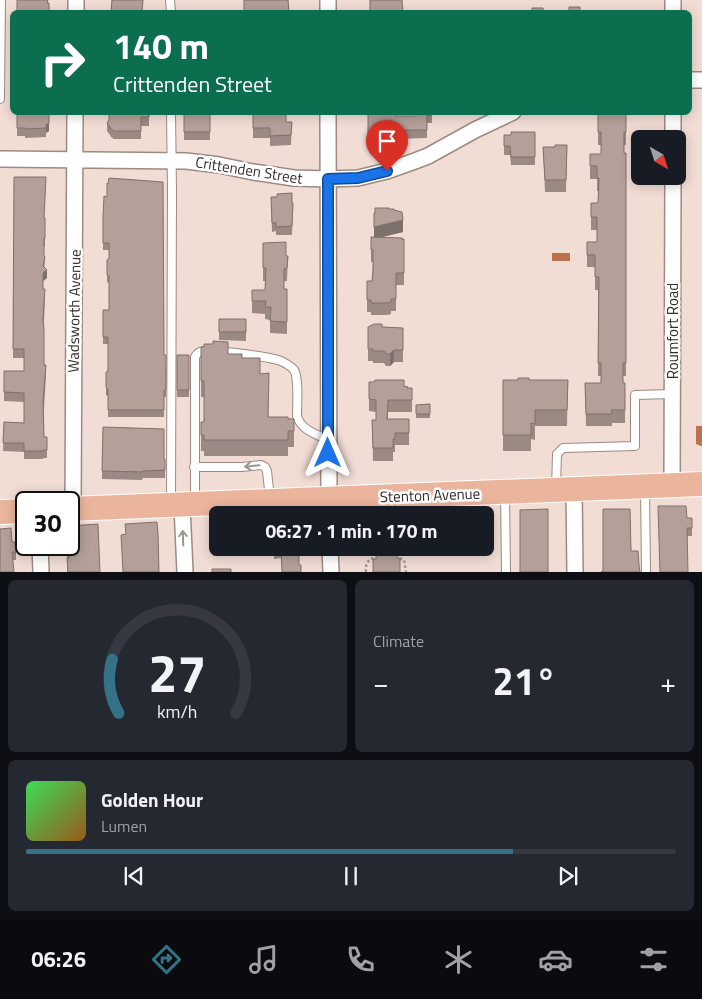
<!DOCTYPE html>
<meta charset="utf-8">
<style>
body{margin:0;font-family:"Titillium Web",sans-serif;background:#242831;color:#f1f3f6;height:100vh;display:flex;flex-direction:column;font-size:19px;white-space:nowrap}
*{box-sizing:border-box;margin:0}
p{font-size:16px;color:#9ea1a6}
.icon{flex:none;width:28px;height:28px;fill:none;stroke:currentColor;stroke-width:2;stroke-linecap:round;stroke-linejoin:round}
.map{position:relative;height:572px;overflow:hidden}
.drawer{display:flex;flex-direction:column;gap:8px;padding:8px;background:#0d0f14;flex:1}
.drawer>*{flex:none}
.top-card{position:absolute;left:10px;top:10px;width:682px;height:105px;border-radius:8px;box-shadow:0 2px 12px #0003;background:#0b6e4f;color:#fff;overflow:hidden}
.needle{width:32px;rotate:141deg}
.tools{position:absolute;left:631px;top:130px;display:grid;gap:10px}
.tools a{display:grid;place-items:center;width:55px;height:55px;border-radius:8px;background:#171b24;box-shadow:0 2px 12px #0003;font-size:25px}
.speed{position:absolute;left:15px;top:491px;display:flex;gap:10px;font-size:25px;font-weight:700;text-align:center}
.speed>*{display:grid;place-content:center;width:65px;height:65px;border-radius:50%;background:#171b24;box-shadow:0 2px 12px #0003;line-height:1}
.speed .limit{border:2px solid #111;border-radius:8px;background:#fff;color:#111}
.pin{position:absolute;display:grid;place-items:center;width:42px;height:42px;color:#fff;margin:-51px -21px;border-radius:50% 50% 50% 0;rotate:-45deg;box-shadow:0 0 5px #0007}
.pin .icon{rotate:45deg}
.me{position:absolute;width:55px;margin:-28px;rotate:0deg;stroke-linejoin:round;filter:drop-shadow(0 0 4px #0008)}
.turn{display:flex;align-items:center;gap:18px;height:105px;padding:0 20px;font-size:22px}
.turn .icon{width:65px;height:65px;stroke-width:2.5}
.turn b{display:block;font-size:35px;line-height:42px}
.big{font-size:38px;font-weight:700;line-height:1.1}
.drawer .widget{flex:1;display:flex;flex-direction:column;justify-content:center;gap:8px;min-width:0;padding:0 18px;border-radius:8px;background:#242831}
.drawer .dial{align-items:center;gap:0}
.dial svg{height:130px;overflow:visible;fill:none;stroke:#363941;stroke-width:7;stroke-linecap:round;text-anchor:middle}
.dial text{fill:#f1f3f6;stroke:none}
.song{display:flex;align-items:center;gap:15px}
.cover{width:60px;height:60px;border-radius:8px;background:linear-gradient(135deg,hsl(130 70% 55%),hsl(30 70% 35%))}
.played{height:5px;border-radius:2px;background:linear-gradient(90deg,#347287 75%,#363941 75%)}
.keys{display:flex;justify-content:space-around;direction:ltr}
.heat{display:flex;justify-content:space-between;align-items:center;font-size:28px;direction:ltr}
.drawer .tiles{flex:1;display:grid;gap:8px;grid-template-columns:1fr 1fr}
.widget:last-child{grid-column:span 2}
.trip{position:absolute;left:209px;top:506px;width:285px;height:50px;border-radius:8px;background:#171b24;box-shadow:0 2px 12px #0003;font-weight:700;line-height:50px;text-align:center}
.menu{display:flex;height:80px;justify-content:space-around;align-items:center;background:#090b0e;color:#9ea1a6}
.menu .icon{width:35px;height:35px}
.menu .selected{color:#347287}
.menu b{font-size:22px;color:#f1f3f6}
.map>svg:first-child{display:block}
.water{fill:#bd6f4e}
.lines{fill:none;stroke-linecap:round;stroke-linejoin:round}
.lane-casing{stroke:#9d8a82;stroke-width:10}
.street-casing{stroke:#9d8a82;stroke-width:18}
.primary-casing{stroke:#fff;stroke-width:26}
.path{stroke:#a4948e;stroke-width:2.5;stroke-dasharray:2.5 2.5;stroke-linecap:butt}
.lane{stroke:#fff;stroke-width:8}
.street{stroke:#fff;stroke-width:15}
.primary{stroke:#ebb59d;stroke-width:24}
.wall{fill:#9b8a83}
.shaded-wall{fill:#7e706a}
.building{fill:#b4a098;stroke:#7e706a}
.oneway{stroke:#9a9694}
.route-casing{stroke:#114b97;stroke-width:12}
.route{stroke:#1a73e8;stroke-width:9}
.labels{text-anchor:middle;dominant-baseline:central;stroke-width:5;stroke-linejoin:round;paint-order:stroke}
.street-label{font-size:15px;fill:#352d2a;stroke:#fff}
</style>
<div class="map">
<svg width="702" height="572" viewBox="0 0 702 572">
<rect width="100%" height="100%" fill="#f2ddd5"/>
<!-- water -->
<path class="water" d="M552,253H570V261H552Z
M696,426H702V446H701L696,444Z"/>
<g class="lines">
<!-- lane casing -->
<g class="lane-casing">
<path id="lane" d="M170,0L171,12
M0,99L1,0
M171,112L172,191L171,503
M194,467H242L261,465L265,467L267,471L270,499
M556,488L557,454L563,448L635,446V395L672,394
M645,489L646,572
M505,494L506,572
M195,502V357C197,354 197,353 200,352C210,348 270,357 281,361C285,363 291,366 294,370C299,377 297,406 297,416C301,430 316,434 328,440"/>
</g>
<!-- street casing -->
<g class="street-casing">
<path id="street" d="M328,0V12
M673,0V12
M76,12V0
M690,80H702
M328,112L329,515
M673,139V112
M0,159L186,161L219,165L253,172L294,178L328,179L358,178L387,171L415,161L428,156L475,130L513,112
M672,485L673,176
M574,489L575,572
M182,505L185,572
M73,509L75,112
M40,545L41,572
M330,548L331,572"/>
</g>
<!-- primary casing -->
<g class="primary-casing">
<path id="primary" d="M69,509L702,484
M0,512L26,511"/>
</g>
<!-- path -->
<path class="path" d="M395,557L399,558L404,560L406,572
M366,572C365,563 369,558 377,557"/>
<!-- lane -->
<use href="#lane" class="lane"/>
<!-- street -->
<use href="#street" class="street"/>
<!-- primary -->
<use href="#primary" class="primary"/>
</g>
<!-- wall -->
<path class="wall" d="M17,112H49V131L46,133V137L25,138V136H17Z
M149,112V126H141V139H114L111,137L110,135L107,131V123L109,120Z
M184,112H210V140H184Z
M253,112L286,122H292L291,145L270,146V138H253Z
M368,112L396,116H416L432,112V123H427V138L397,139V147H373V146H368Z
M598,112H626V145H624L626,267V376H623V383H625V423H612V426H586L585,383H601V376H598V290H595V267H587V242H597V230H591V203H598L599,191H597V179H590V154H601V145H598Z
M535,132V165H511L510,155H504V135H511Z
M567,145L566,192H545L543,147H555Z
M14,177L45,218V247H44V267L47,278L43,281V289L45,298L44,321V365L46,374L44,409V437H47V458H43V459H24V452L3,451L4,422L24,423V402L4,401V371H24V358H13Z
M271,197L293,203L292,235H276V231L272,232Z
M374,213L403,232L382,237L404,239V285H396V311H391V314L387,315H371V312H367V281H372L373,262H371V237H374Z
M103,216L164,355H166V397H164V417H108V396L106,395V387L108,367V344H103V310H109V283L107,282V267L109,259V250H103Z
M263,243L286,256H288L287,281H284V289L287,298V334L270,333V320L265,319V314L252,313V290H265V281H263Z
M219,319H246V341L219,340Z
M368,327L403,328V362H394L390,366H386L384,363H373V361H368Z
M201,347L242,358L260,374L269,417L294,419V447H288V456H204V451H201V422H204V397H201Z
M177,355H189V397H177Z
M503,380H568L567,426H535V440L531,439V451H503Z
M369,382L404,386L407,388H412V412H388V419H409V445H395V452H393V461H373L372,420H376V412L369,411Z
M430,404V418H416V405Z
M103,427L164,459H165V478H143L142,480L102,479Z
M687,518H692V536H687Z
M213,528L218,548H240V555L213,556Z
M12,542L16,552V560H13Z
M66,545H69L100,572H67V558Z
M274,548H299V565L301,572L281,558L274,559Z"/>
<!-- shaded-wall -->
<path class="shaded-wall" d="M49,112V131L46,133V125Z
M403,220V232L374,239V227Z
M45,257L44,272L47,270V278L43,281V266Z
M394,350V362L390,366V354Z"/>
<!-- building -->
<path class="building" d="M17,0H48L47,3H49V12H17Z
M112,0H143L142,12H111Z
M244,0H288L289,12H244Z
M370,0H402L403,12H370Z
M569,7H580V12H569Z
M532,8H543V12H532Z
M17,112H49V123L46,125V128L25,129V128H17Z
M109,112H149V117H141V131H114L111,129L110,127L107,123L109,120Z
M184,112H210V132H184Z
M253,112H283V113H286V122H292L291,135L270,136V128H253Z
M368,112H396V116H416V112H432V115H427V130H397V139H373V138H368Z
M598,112H626V132H624V153H626V363H623V383H625V410H611L612,414H586L585,383H601V363H598L599,277H595V255H587V242H597V217H591V203H598L599,178H597V166H590V154H601V132H598Z
M511,132H535V157H511L510,146H504V135H511Z
M555,145H567L566,180H545L543,147H555Z
M14,177H46L44,218H45V238H44V256L45,257L43,266L47,270L43,273V289H45L43,319L44,330V365H46L43,402L44,437H47V450H43V451H24V443H3L4,422L24,423V393L4,392V371H24V349H13Z
M109,178L163,182L164,355H166V390H164V410H108V389L106,387V372L108,371V337H103V310H109V276L107,275V260L109,258V243H103V216L104,196L107,197V183L108,184Z
M292,193V203H293L292,226L276,227V223H272L271,197H277V194Z
M375,208H389V209H394V210L402,212L403,220L374,227V213H375Z
M371,237L402,238V239H404V273H396V299H391V302L387,303H371V300H367V281H372L373,271V250H371Z
M286,242V256H288L287,268L284,269V289H287V322L270,321L271,307H265L266,301H252V290H265L266,268H263V243Z
M219,319H246V332H219Z
M374,324H382V327L403,328V350H394L390,354H386L384,351H373V349H368V327Z
M213,341L228,342V354H242V358H260V374L269,373L268,417H288V419H294V431H288V440H204V435H201V422H204V381H201V347H204V344H213Z
M177,355H189V390H177Z
M518,378H529V380H568L567,410H535V424L531,423V435H503V380H518Z
M375,380H404V386L408,387L407,388H412V400H388L387,419H409V433H395V439H393V448H373L372,420H376V400L369,399V382H374Z
M430,404V414H416V405Z
M103,427L164,429V459H165V470L143,471L142,472L102,471Z
M658,506H686L687,518H692V528H687L688,572H660Z
M548,509V572H520V510Z
M603,509H630L631,551H638L639,565L640,572H601L603,571Z
M157,522L158,534L159,572H123L121,535L126,534L125,524Z
M98,524L100,572H68L67,558H69L66,545H69V526Z
M11,528L12,542H15L16,552H12L14,572H0V529Z
M213,528H218V548H225H213Z
M274,548H299V565H301V572H282L281,550H274Z
M376,551H397V558H400V572H373V559H376Z
M212,569H231V572H212Z"/>
<!-- one-way arrows -->
<defs><path id="oneway-shaft" d="M-6 0H5M1.5-3L5.5 0L1.5 3" fill="none" stroke-width="1.6" stroke-linecap="round" stroke-linejoin="round" transform="scale(1.25)"/></defs>
<g class="oneway">
<use href="#oneway-shaft" transform="translate(252 466) rotate(174)"/>
<use href="#oneway-shaft" transform="translate(183 538) rotate(-92)"/>
</g>
<g class="lines">
<!-- route casing -->
<g class="route-casing">
<path id="route" d="M328,453V179L358,178L387,171"/>
</g>
<!-- route -->
<use href="#route" class="route"/>
</g>
<g class="labels">
<!-- street labels -->
<g class="street-label">
<text transform="translate(249 170) rotate(9)">Crittenden Street</text>
<text transform="translate(74 311) rotate(-89)">Wadsworth Avenue</text>
<text transform="translate(672 331) rotate(-90)">Roumfort Road</text>
<text transform="translate(430 495) rotate(-2)">Stenton Avenue</text>
</g>
</g>
</svg>
<div class="tools">
<a><svg class="needle" viewBox="-14 -14 28 28"><path d="M0-13l5 13h-10z" fill="#e53935"/><path d="M0 13l5-13h-10z" fill="#9ea1a6"/></svg></a>
</div>
<div class="speed"><div class="limit">30</div></div>
<div class="pin" style="left:387px;top:171px;background:#d93025"><svg class="icon" aria-label="arrive" viewBox="0 0 24 24"><path d="M6 21V4h12l-3 4 3 4H6"/></svg></div>
<svg class="me" style="left:328px;top:453px" viewBox="-20 -20 40 40"><path d="M0-17L14 15 0 8-14 15z" fill="#1a73e8" stroke="#fff" stroke-width="4"/></svg>
<div class="trip">06:27 · 1 min · 170 m</div>
<div class="top-card">
<div class="turn"><svg class="icon" aria-label="right" viewBox="0 0 24 24"><path d="M7 20v-9h11M14 6l5 5-5 5"/></svg><div><b>140 m</b>Crittenden Street</div></div>
</div>
</div>
<section class="drawer">
<div class="tiles">
<div class="widget dial"><svg viewBox="0 0 100 80">
<path d="M14 69A42 42 0 1 1 86 69"/>
<path d="M14 69A42 42 0 0 1 10 36" stroke="#347287"/>
<text x="50" y="56" font-size="32" font-weight="700">27</text>
<text x="50" y="72" font-size="11">km/h</text>
</svg></div>
<div class="widget"><p>Climate</p>
<div class="heat"><a>−</a><b class="big">21°</b><a>+</a></div>
</div>
<div class="widget">
<div class="song"><i class="cover"></i><div><b>Golden Hour</b><p>Lumen</p></div></div>
<div class="played"></div>
<div class="keys"><svg class="icon" aria-label="previous" viewBox="0 0 24 24"><path d="M18 5L8 12l10 7zM5 5v14"/></svg><svg class="icon" aria-label="pause" viewBox="0 0 24 24"><path d="M8 5v14M16 5v14"/></svg><svg class="icon" aria-label="next" viewBox="0 0 24 24"><path d="M6 5l10 7-10 7zM19 5v14"/></svg></div>
</div>
</div>
</section>
<nav class="menu">
<b>06:26</b>
<svg class="icon selected" aria-label="directions" viewBox="0 0 24 24"><path d="M12 3l9 9-9 9-9-9zM9 14v-3h6M13 9l2 2-2 2"/></svg>
<svg class="icon" aria-label="music" viewBox="0 0 24 24"><path d="M9 18V5l10-2v13"/><circle cx="6" cy="18" r="3"/><circle cx="16" cy="16" r="3"/></svg>
<svg class="icon" aria-label="phone" viewBox="0 0 24 24"><path d="M5 4h4l2 5-3 2q2 4 5 5l2-3 5 2v4C11 20 4 13 5 4z"/></svg>
<svg class="icon" aria-label="climate" viewBox="0 0 24 24"><path d="M12 3v18M4 7l16 10M4 17L20 7"/></svg>
<svg class="icon" aria-label="car" viewBox="0 0 24 24"><path d="M5 17H2v-5l4-1 3-4h7l3 4 3 1v5h-3M9 17h6M6 11h13"/><circle cx="7" cy="17" r="2"/><circle cx="17" cy="17" r="2"/></svg>
<svg class="icon" aria-label="filters" viewBox="0 0 24 24"><path d="M4 7h16M4 17h16"/><circle cx="9" cy="7" r="2"/><circle cx="15" cy="17" r="2"/></svg>
</nav>
